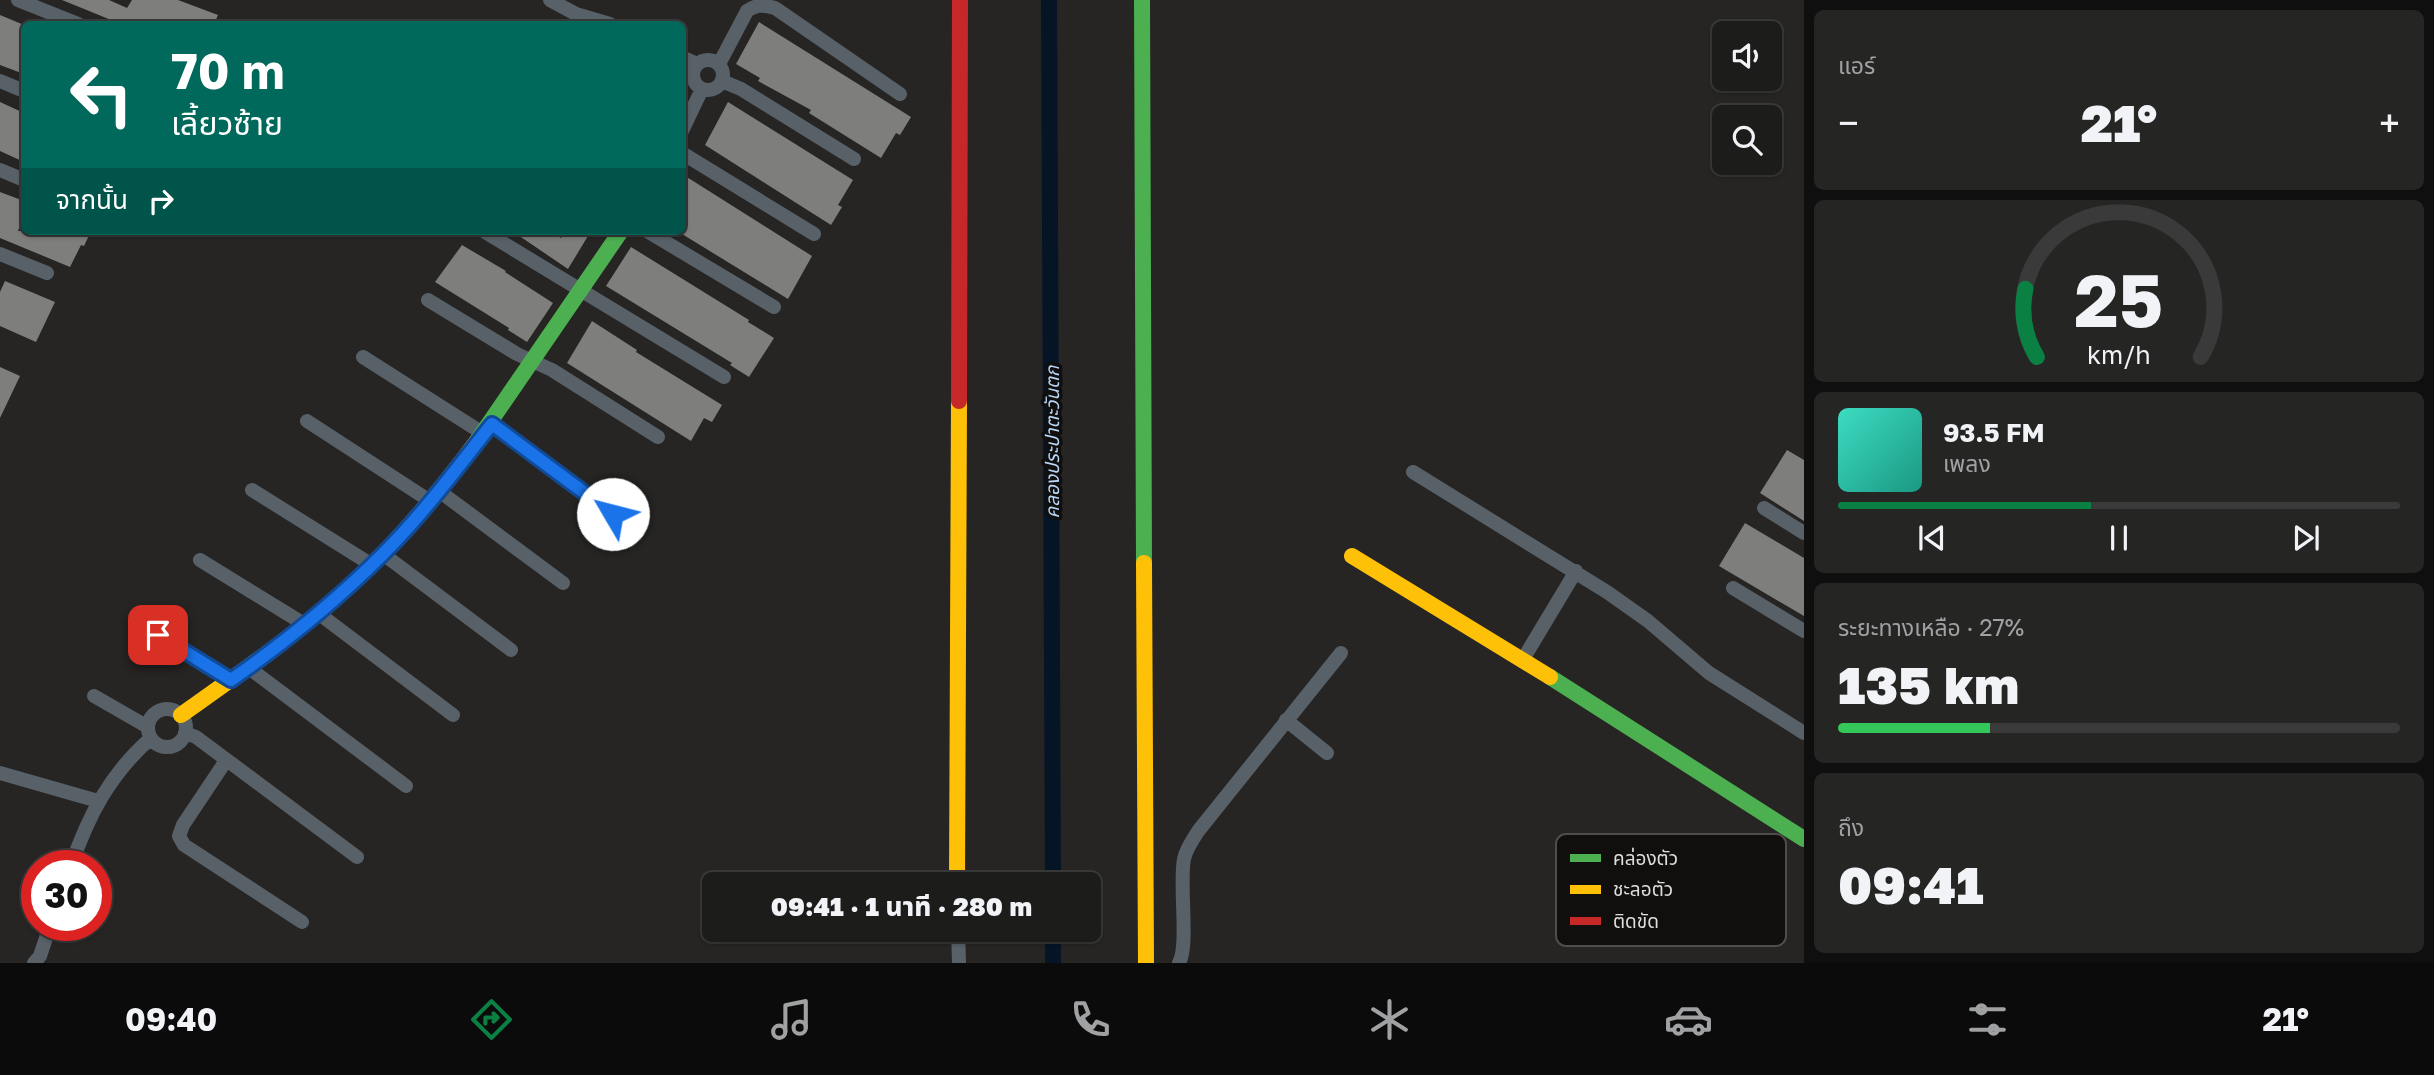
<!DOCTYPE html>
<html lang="th">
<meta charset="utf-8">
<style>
body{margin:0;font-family:"Golos Text","Noto Sans Thai",sans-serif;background:#252524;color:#f1f3f6;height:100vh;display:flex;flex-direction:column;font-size:26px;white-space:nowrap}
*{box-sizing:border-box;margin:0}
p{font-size:23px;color:#a0a1a3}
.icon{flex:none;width:38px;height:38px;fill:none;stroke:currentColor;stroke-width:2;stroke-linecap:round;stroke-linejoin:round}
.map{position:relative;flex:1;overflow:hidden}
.panel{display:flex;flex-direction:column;gap:10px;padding:10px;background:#0f0f0f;width:630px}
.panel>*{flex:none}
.guide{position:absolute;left:21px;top:21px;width:665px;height:214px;border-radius:10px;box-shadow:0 2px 5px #0004,0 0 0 2px #3a3a3a;background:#00695c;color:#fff;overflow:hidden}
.buttons{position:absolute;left:1712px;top:21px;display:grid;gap:14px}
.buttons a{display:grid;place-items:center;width:70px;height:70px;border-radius:10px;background:#1c1c1b;box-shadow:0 2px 5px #0004,0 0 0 2px #3a3a3a;font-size:35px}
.speed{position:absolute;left:21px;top:850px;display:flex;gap:14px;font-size:35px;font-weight:700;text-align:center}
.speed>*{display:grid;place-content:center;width:91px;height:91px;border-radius:50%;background:#1c1c1b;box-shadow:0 2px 5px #0004,0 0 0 2px #3a3a3a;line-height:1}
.speed .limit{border:10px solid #d22;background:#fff;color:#111}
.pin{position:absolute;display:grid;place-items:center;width:60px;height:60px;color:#fff;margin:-30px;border-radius:14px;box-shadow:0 4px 10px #0006}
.me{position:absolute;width:77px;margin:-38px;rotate:307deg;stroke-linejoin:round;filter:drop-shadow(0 0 5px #0008)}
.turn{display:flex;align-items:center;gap:24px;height:147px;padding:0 35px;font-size:32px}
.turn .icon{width:91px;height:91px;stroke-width:2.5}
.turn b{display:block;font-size:49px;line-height:60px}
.then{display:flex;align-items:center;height:66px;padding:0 35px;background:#0003;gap:14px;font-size:26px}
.big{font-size:52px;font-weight:800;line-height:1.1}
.panel .widget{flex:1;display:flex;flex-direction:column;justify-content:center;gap:10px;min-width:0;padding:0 24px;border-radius:10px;background:#252524}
.panel .dial{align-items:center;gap:0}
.dial svg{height:182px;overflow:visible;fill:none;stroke:#3a3a3a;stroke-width:7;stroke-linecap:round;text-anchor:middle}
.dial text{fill:#f1f3f6;stroke:none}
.song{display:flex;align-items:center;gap:21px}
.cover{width:84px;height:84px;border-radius:10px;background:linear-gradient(135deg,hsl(170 70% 55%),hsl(170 70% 35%))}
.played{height:7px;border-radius:4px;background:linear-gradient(90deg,#0b8043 45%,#3a3a3a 45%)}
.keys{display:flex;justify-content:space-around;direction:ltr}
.heat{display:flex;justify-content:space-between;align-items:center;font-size:38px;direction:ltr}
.charge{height:10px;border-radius:5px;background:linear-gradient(90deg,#34c759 27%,#3a3a3a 0)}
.trip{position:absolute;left:702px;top:872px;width:399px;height:70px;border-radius:10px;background:#1c1c1b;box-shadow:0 2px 5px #0004,0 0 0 2px #3a3a3a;font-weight:800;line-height:70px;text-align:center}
.menu{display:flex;height:112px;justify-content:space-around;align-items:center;background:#0b0b0b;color:#a0a1a3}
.menu .icon{width:49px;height:49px}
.menu .selected{color:#0b8043}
.menu b{font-size:32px;color:#f1f3f6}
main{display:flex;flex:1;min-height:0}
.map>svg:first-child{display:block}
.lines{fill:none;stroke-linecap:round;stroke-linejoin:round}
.canal{stroke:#051525;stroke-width:16}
.building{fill:#7e7e7c}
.street{stroke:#586168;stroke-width:14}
.fast{stroke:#4caf50;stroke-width:16}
.slow{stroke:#ffc107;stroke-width:16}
.jam{stroke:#c62828;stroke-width:16}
.route-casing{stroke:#114b97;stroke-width:18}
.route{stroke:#1a73e8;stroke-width:12}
.labels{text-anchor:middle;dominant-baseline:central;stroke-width:7;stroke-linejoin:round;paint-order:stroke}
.water-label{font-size:19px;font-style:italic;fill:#b8d7f9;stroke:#100f0e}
.key{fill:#100f0e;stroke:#4e4d4c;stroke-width:2}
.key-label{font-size:19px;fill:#dededb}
</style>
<main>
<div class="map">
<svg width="1804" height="963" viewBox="0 0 1804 963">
<rect width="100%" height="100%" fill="#262524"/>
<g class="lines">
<!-- canal -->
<path class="canal" d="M1049,0L1053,884
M1053,929V963"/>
</g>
<!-- building -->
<path class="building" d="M62,0H109L127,8L132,0H178L218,15L214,24H121Z
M0,15L24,25V74L0,65Z
M759,22L911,117L900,135L896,133L881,158L809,113L811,110L758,81L760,78L736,64Z
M0,102L24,113V162L0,151Z
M728,102L853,180L838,205L842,207L831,225L705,145Z
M682,174L812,256L788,299L682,234Z
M0,192L24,201V216L18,231H91L84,246L81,245L70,267L0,238Z
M512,231H549L561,238L565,231H591L568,269Z
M462,245L506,271L505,272L553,303L527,342L508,330L509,328L435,282Z
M631,247L749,320L748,322L774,338L749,377L730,365L732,363L606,286Z
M5,281L55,302L36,342L0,326V292Z
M592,321L637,350L636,352L722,405L712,422L704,418L691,441L567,363Z
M0,367L20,376L0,418Z
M1787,450L1804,460V521L1760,493Z
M1745,523L1804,558V616L1719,566Z"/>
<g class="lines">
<!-- street -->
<path class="street" d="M18,0L78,24
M550,0L576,14L610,24
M682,57L697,64
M693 75a15 15 0 1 1 30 0a15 15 0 1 1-30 0Z
M719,64L747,11C757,4 763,5 775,8L900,94
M0,81L24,91
M722,81L741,89L854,159
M682,131L702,89
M682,153L814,234
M0,170L24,180
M647,231L774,307
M485,232L724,377
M0,254L47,273
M428,300L517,354L552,370L658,437
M363,357L484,434
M307,421L430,501
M492,423L613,514
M1413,472L1607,592L1648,621L1709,673L1804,733
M252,490L372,565
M439,491L563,583
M1764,508L1804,533
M383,554L511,650
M200,560L304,624
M1733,588L1804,631
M318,613L453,715
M158,635L231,680
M1522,661L1576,571
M249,668L406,786
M94,696L148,727
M148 728a19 19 0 1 1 38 0a19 19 0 1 1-38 0Z
M1286,720L1327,753
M185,733L196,737L357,857
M225,762L183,825L179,836L184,845L302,922
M0,773L98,801
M71,866C88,816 110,774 151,738
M958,929L959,963
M34,963L40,956L50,926
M1179,963C1189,946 1179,884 1184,859C1186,849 1193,839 1199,830L1341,653"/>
<!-- fast -->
<path class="fast" d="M1142,0L1144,563
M477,441L621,231
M1550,677L1804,839"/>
<!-- slow -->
<path class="slow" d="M1352,556L1550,677
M1144,563L1146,963
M181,715C243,671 307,627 362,574C405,534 442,488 477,441
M957,884L959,401"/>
<!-- jam -->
<path class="jam" d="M959,401L960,0"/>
</g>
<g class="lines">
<!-- route casing -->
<g class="route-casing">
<path id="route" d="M158,635L231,680C284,643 337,600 383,554C423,514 457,468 492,424L613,514"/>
</g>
<!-- route -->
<use href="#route" class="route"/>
</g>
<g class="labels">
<!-- water labels -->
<g class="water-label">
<text transform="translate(1051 442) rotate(-90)">คลองประปาตะวันตก</text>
</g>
</g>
<!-- legend -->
<rect x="1556" y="834" width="230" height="112" rx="10" class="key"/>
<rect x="1570" y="854" width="31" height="8" fill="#4caf50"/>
<rect x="1570" y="885" width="31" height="9" fill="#ffc107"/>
<rect x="1570" y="917" width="31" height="8" fill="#c62828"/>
<g class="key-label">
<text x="1613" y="865">คล่องตัว</text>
<text x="1613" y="896">ชะลอตัว</text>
<text x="1613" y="928">ติดขัด</text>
</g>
</svg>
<div class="buttons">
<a><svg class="icon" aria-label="sound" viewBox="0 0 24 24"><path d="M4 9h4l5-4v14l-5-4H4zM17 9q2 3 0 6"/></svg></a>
<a><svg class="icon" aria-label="search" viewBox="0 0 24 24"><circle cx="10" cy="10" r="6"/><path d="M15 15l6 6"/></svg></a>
</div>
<div class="speed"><div class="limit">30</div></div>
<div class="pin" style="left:158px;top:635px;background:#d93025"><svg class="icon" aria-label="arrive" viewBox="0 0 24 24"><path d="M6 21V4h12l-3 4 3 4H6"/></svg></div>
<svg class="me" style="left:613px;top:514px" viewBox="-20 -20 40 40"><circle r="19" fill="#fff"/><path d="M0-13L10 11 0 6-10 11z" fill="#1a73e8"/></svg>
<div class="trip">09:41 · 1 นาที · 280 m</div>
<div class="guide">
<div class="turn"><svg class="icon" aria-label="left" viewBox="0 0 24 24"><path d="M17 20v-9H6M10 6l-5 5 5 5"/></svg><div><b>70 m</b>เลี้ยวซ้าย</div></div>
<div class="then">จากนั้น<svg class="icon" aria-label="right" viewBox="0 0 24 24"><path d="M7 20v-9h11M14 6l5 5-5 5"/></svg></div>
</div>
</div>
<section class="panel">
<div class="widget"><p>แอร์</p>
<div class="heat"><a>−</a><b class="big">21°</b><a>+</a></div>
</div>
<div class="widget dial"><svg viewBox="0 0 100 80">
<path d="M14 69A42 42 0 1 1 86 69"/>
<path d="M14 69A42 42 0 0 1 9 39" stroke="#0b8043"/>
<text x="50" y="56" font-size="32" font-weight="700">25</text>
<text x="50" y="72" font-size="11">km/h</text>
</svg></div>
<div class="widget">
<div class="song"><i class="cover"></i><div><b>93.5 FM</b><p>เพลง</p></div></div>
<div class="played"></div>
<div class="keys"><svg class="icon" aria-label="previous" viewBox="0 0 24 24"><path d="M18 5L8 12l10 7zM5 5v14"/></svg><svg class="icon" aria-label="pause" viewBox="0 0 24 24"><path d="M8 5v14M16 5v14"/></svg><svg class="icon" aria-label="next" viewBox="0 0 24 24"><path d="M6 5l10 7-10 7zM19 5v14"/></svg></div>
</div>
<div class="widget"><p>ระยะทางเหลือ · 27%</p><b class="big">135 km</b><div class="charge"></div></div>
<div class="widget"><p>ถึง</p><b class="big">09:41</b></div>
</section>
</main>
<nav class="menu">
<b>09:40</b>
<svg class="icon selected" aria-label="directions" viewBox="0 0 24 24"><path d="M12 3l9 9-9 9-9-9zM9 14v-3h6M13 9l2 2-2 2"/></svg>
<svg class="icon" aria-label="music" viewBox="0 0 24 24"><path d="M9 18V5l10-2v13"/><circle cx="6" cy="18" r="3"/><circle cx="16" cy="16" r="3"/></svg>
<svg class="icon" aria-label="phone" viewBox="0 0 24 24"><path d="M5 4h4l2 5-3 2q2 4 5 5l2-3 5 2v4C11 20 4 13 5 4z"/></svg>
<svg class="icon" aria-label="climate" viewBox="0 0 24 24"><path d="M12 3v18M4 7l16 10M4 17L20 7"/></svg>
<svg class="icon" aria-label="car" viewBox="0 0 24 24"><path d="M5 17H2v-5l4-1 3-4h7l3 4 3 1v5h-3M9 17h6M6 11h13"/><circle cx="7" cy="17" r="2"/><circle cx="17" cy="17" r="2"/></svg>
<svg class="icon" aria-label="filters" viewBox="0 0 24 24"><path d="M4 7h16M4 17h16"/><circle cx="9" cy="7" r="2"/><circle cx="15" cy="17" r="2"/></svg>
<b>21°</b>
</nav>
